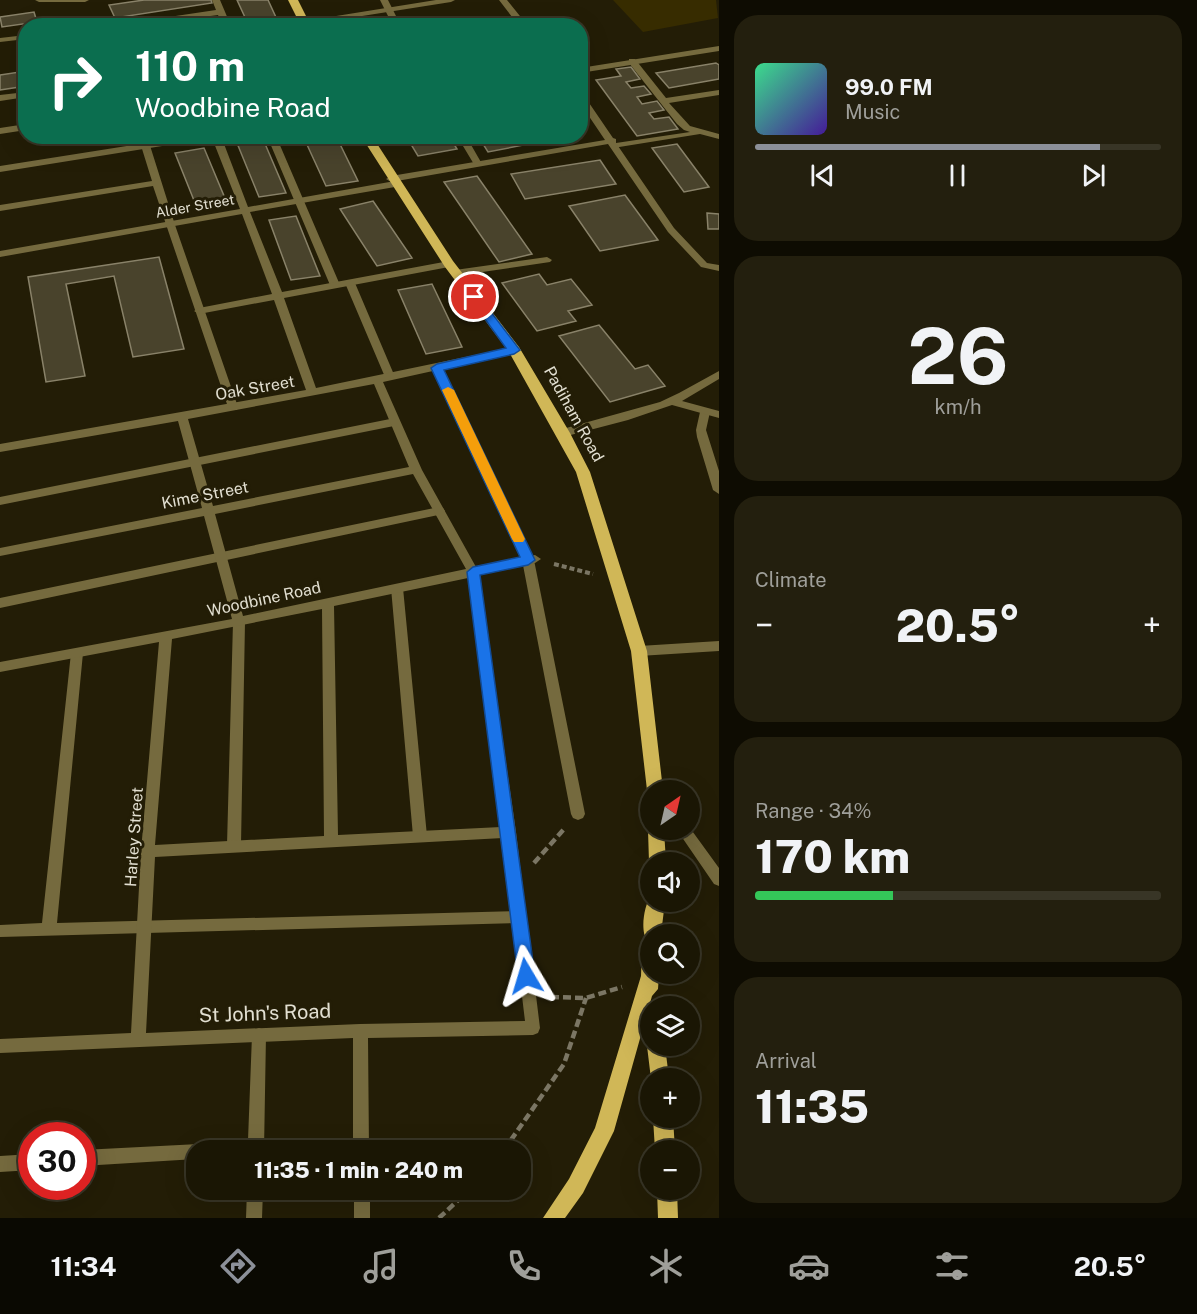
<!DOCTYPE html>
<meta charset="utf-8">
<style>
body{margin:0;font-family:"Public Sans",sans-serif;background:#231f0e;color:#f1f3f6;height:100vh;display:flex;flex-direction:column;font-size:22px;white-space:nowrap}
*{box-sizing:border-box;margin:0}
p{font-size:20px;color:#9f9f9a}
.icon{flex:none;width:33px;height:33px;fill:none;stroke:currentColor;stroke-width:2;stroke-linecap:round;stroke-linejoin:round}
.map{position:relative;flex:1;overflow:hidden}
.sheet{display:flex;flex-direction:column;gap:15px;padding:15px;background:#0e0c02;width:478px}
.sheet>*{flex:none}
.guide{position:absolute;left:18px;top:18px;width:570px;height:126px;border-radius:24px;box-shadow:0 6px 24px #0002,0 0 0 2px #383526;background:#0b6e4f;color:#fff;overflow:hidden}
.needle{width:39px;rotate:34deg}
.controls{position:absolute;left:640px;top:780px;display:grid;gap:12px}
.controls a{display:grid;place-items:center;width:60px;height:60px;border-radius:50%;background:#1a1604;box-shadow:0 6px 24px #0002,0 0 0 2px #383526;font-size:30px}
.speed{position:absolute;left:18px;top:1122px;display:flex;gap:12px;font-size:30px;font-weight:700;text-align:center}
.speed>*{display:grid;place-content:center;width:78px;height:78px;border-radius:50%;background:#1a1604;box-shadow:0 6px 24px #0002,0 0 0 2px #383526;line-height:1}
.speed .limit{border:9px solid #d22;background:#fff;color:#111}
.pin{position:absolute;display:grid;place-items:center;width:51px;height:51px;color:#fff;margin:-26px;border:3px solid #fff;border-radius:50%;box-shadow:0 2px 6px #0007}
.me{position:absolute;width:66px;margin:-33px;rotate:353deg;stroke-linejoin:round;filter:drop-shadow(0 0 4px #0008)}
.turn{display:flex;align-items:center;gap:21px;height:126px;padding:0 18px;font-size:27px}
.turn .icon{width:78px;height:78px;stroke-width:2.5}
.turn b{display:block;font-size:42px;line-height:51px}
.big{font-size:45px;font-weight:800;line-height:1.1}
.sheet .tile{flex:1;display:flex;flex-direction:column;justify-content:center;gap:9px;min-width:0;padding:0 21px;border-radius:24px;background:#231f0e}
.sheet .dial{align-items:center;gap:0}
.dial b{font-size:78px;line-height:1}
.song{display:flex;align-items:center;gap:18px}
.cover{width:72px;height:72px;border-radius:9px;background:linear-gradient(135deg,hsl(150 70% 55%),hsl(260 70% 35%))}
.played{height:6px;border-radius:3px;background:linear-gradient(90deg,#8c9099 85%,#383526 85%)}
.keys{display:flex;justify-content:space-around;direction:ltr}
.heat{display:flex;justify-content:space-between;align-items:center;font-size:33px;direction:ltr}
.charge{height:9px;border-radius:4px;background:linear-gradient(90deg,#34c759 34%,#383526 0)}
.trip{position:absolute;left:186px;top:1140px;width:345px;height:60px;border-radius:24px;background:#1a1604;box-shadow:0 6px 24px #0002,0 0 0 2px #383526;font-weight:800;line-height:60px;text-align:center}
.dock{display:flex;height:96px;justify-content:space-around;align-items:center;background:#0a0902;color:#9f9f9a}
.dock .icon{width:42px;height:42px}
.dock .active{color:#8c9099}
.dock b{font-size:27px;color:#f1f3f6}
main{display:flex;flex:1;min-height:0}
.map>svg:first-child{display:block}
.green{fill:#372c00}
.building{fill:#49432c;stroke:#898269;stroke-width:1.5}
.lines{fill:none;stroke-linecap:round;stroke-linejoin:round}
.path-far1{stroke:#7b7664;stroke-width:4;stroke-dasharray:5 3;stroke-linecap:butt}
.path{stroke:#7b7664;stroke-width:4.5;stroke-dasharray:8 4;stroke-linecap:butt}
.service{fill:#756a3e;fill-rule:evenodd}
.minor{fill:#756a3e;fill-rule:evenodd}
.primary{fill:#d0b757;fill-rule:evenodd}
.route{fill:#1a73e8;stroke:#114b97;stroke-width:1.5}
.slow{fill:#f59e0b}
.labels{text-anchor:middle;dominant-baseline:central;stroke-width:6;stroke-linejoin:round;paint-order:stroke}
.far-street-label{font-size:14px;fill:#e2dfd1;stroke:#231d06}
.street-label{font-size:16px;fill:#e2dfd1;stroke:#231d06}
.near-street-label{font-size:20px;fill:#e2dfd1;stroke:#231d06}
</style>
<main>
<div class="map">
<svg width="719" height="1218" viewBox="0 0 719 1218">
<rect width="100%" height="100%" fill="#231d06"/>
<!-- green -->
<path class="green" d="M613,0H716L718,18L643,32Z"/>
<!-- building -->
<path class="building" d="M144,0H211L212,3L115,18L109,5Z
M237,0H268L280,26H249Z
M34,12L37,22L2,27L0,17Z
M716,63L719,65V79L669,88L656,73Z
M631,67L640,79L626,82L631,88L644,86L651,94L637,97L642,104L657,101L664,110L649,113L654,119L669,117L678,129L637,136L596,80L621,76L616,69Z
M26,71V86L0,90V75Z
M303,136H336L358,181L326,186Z
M406,136H449L457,149L418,156Z
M478,136H569L488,152Z
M263,139L286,193L259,197L237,143Z
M677,144L709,187L684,192L652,148Z
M204,148L227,203L197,208L175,153Z
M600,160L616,184L525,199L511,174Z
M477,176L532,254L499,262L444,182Z
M625,195L658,240L600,251L569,206Z
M373,201L412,258L377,266L340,209Z
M707,213L719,214V229H708Z
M296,216L320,276L291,280L269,220Z
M159,257L184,349L133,357L114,276L66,284L85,376L46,382L28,277Z
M539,274L547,285L571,279L592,305L568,311L576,321L537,331L502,283Z
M432,284L462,347L426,354L398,290Z
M599,325L635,369L648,365L665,386L610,402L559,336Z"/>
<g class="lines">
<!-- path-far1 -->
<path class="path-far1" d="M554,564L593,574"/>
<!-- path -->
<path class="path" d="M534,863L565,828
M551,997L586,998L622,987
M504,1150L564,1064L586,998
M439,1218L469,1190"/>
<!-- service -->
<path class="service" d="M212,0H220L231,26H223L218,15L135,26H108L216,10Z
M380,0H388L401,26H393Z
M26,35V39L0,42V38Z
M629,59H635L666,98L719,90V95L669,103L690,126L719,134V139L700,134L613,148L612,146L616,143L690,132L684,130L677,124L629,63Z
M26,124V130L0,134V128Z
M138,136H147L175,225L238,407L237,410H229L228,407L153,186L0,211V205L152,181Z
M267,136H276L340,285L338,287L335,288L330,285Z
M457,136H466L482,164L481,166H475Z
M547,257L552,260L550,262L455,276L450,273L455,270Z
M350,280L355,283L395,377L394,379H386L385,377L345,283Z
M437,365L442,368L534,560L585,814L583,818L578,820L573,818L571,814L522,560L432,368Z
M705,408L710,412L706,430L719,471V494L713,490L697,437L696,430L700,412Z
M395,418L400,422L399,425L0,505V497Z
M439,507L443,508L445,511L443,514L0,608V598Z
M397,584L403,588L427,836L425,840L420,842L415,840L413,836L391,588Z
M239,617L243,619L245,622L241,845L239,849L234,851L229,849L227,845L233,622L235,619Z
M77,648L81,650L83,653L57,923L520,911L525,912L527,917L525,922L520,923L0,937V925L42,923L71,653L73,650Z
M259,1028L264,1030L266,1035L264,1150H196V1159L82,1166V1150L199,1144L204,1142L248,1140L252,1035L254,1030Z
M32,1154V1170L0,1172V1156Z
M247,1190H263L262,1218H246Z"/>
<!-- minor -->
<path class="minor" d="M35,0H89L85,2H39Z
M436,0H455L451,2L305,25L301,23L305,21Z
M499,0H507L528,26H519Z
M719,46V51L580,73V68Z
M26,92V97L0,101V95Z
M580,94H583L613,138L616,139V143L674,228L707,263L719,265V271L701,267L668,232L608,144L391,182L386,179L391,176L605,140L580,103Z
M190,136H221L248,207L395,181L400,184L395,187L250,212L282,292L449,261L454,264L449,267L284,298L316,388L514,347L519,350L514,353L383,382L422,470L476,567L535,555L541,559L535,563L479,575L516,832L540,1028L538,1033L533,1035L368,1038L369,1150H353V1038L0,1053V1039L131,1033L141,851L159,642L0,672V662L232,619L204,516L0,556V548L202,508L178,421L0,452V444L306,390L274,300L199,314L194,311L199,308L272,294L242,214L0,257V251L240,209L212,138L0,172V166ZM374,384L409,467L213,506L188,419ZM413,474L466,569L243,616L215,514ZM468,578L501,827L338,835L334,606ZM322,609L324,836L155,845L172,639ZM503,838L525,1021L360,1024L146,1033L155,857Z
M719,371V379L682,401L719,411V418L672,405L628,420L563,437L558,433L559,430L660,402L679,393Z
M719,641V651L639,656L635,654L633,651L635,648L639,646Z
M690,828L719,868V886L714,884L677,830H690Z
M354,1190H370V1218H354Z"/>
<!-- primary -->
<path class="primary" d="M288,0H298L311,26H301Z
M361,136H372L453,261L519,347L570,433L590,472L647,651L663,790H651V796L647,790L631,651L576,472L509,352L445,267Z
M651,824V830H664L666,862H651V865L649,862L648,830Z
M651,896V902H665L661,934H651V974H659L658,989L652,996L614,1131L583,1193L565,1218H543L569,1179L595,1128L641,976L642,947L647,940C640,931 644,905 651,896Z
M651,1039V1046H665L669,1078L651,1079L647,1046Z
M653,1118H673L675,1150H655Z
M657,1190H677L678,1218H658Z"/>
</g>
<!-- route -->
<path class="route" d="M474,294L478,295L520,350L514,354L444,370L535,560L528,565L480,575L535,976L532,982L526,984L521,982L518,976L467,572L473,567L520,557L431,368L437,364L506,348L469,297Z"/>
<!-- slow -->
<path class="slow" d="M448,387L454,390L525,539L523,542H514L512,539L442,390Z"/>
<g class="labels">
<!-- far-street labels -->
<g class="far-street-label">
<text transform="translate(195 206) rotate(-10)">Alder Street</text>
</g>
<!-- street labels -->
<g class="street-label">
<text transform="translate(255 388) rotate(-10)">Oak Street</text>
<text transform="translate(574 414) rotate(61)">Padiham Road</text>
<text transform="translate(205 495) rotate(-11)">Kime Street</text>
<text transform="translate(264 599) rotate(-12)">Woodbine Road</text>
<text transform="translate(134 837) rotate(-86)">Harley Street</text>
</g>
<!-- near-street labels -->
<g class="near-street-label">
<text transform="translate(265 1013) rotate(-2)">St John's Road</text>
</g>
</g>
</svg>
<div class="controls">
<a><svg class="needle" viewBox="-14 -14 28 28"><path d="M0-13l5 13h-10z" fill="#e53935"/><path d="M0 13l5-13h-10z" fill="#9f9f9a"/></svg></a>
<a><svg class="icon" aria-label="sound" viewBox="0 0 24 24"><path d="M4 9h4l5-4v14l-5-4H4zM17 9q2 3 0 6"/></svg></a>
<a><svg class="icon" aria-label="search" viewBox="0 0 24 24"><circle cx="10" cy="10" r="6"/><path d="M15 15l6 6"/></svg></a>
<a><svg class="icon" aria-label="layers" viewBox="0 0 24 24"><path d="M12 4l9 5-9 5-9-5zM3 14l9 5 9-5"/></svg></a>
<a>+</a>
<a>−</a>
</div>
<div class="speed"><div class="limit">30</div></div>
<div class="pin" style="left:474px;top:297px;background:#d93025"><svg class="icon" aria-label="arrive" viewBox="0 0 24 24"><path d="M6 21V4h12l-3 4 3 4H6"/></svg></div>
<svg class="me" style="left:526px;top:976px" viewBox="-20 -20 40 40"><path d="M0-17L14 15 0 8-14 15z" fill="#1a73e8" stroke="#fff" stroke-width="4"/></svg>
<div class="trip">11:35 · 1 min · 240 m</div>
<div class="guide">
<div class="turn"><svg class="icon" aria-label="right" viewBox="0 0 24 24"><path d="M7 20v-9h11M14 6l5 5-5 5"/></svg><div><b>110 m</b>Woodbine Road</div></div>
</div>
</div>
<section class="sheet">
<div class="tile">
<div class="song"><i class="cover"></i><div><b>99.0 FM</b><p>Music</p></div></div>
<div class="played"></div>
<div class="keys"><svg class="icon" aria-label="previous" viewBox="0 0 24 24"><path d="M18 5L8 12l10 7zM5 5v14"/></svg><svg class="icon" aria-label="pause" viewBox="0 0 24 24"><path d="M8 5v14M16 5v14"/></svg><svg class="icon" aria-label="next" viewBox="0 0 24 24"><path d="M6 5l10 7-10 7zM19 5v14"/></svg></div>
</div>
<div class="tile dial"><b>26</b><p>km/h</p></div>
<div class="tile"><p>Climate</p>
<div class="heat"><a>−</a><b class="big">20.5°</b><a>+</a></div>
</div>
<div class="tile"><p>Range · 34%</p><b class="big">170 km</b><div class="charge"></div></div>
<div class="tile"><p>Arrival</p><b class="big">11:35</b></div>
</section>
</main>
<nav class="dock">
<b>11:34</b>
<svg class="icon active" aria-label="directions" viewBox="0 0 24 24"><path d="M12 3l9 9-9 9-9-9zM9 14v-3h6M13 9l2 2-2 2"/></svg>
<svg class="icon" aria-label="music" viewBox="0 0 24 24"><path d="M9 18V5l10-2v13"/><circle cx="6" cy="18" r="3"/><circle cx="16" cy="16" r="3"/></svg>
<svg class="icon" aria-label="phone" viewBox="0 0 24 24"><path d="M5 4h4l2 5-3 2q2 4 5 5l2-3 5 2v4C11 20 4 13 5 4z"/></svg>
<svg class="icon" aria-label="climate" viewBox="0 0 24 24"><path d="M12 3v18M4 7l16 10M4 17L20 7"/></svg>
<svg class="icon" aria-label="car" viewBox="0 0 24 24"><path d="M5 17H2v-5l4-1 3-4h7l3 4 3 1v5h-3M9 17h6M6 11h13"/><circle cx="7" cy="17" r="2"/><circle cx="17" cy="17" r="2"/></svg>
<svg class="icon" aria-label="filters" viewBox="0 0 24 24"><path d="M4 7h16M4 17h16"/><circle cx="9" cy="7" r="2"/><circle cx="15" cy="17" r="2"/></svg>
<b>20.5°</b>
</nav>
